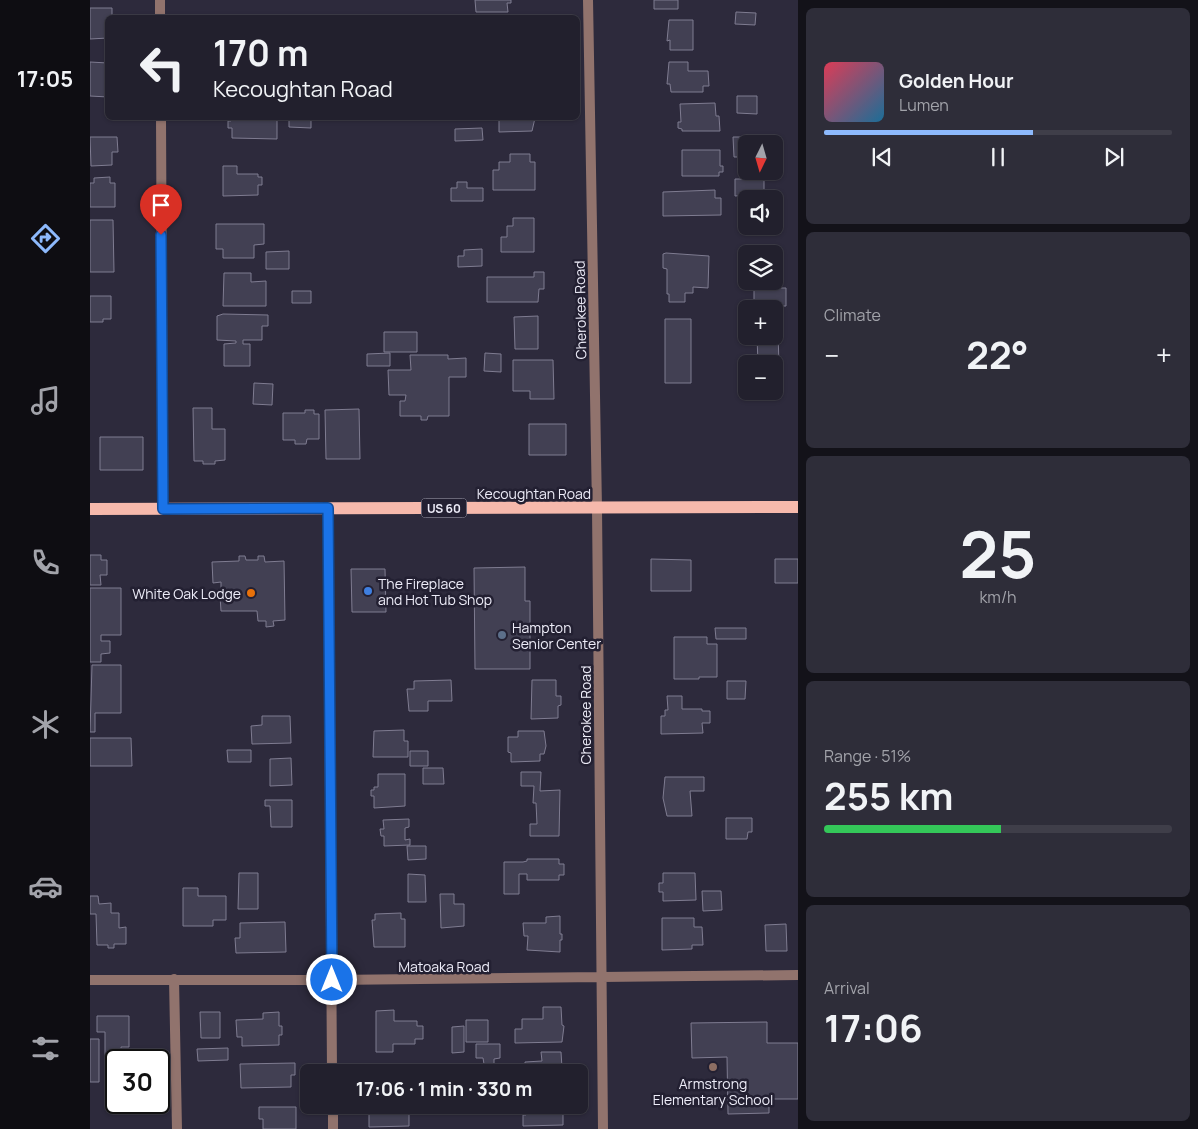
<!DOCTYPE html>
<meta charset="utf-8">
<style>
body{margin:0;font-family:Manrope,sans-serif;background:#2e2d39;color:#f1f3f6;height:100vh;display:flex;flex-direction:column;font-size:19px;white-space:nowrap}
*{box-sizing:border-box;margin:0}
p{font-size:16px;color:#a2a3aa}
.icon{flex:none;width:28px;height:28px;fill:none;stroke:currentColor;stroke-width:2;stroke-linecap:round;stroke-linejoin:round}
.map{position:relative;flex:1;overflow:hidden}
.panel{display:flex;flex-direction:column;gap:8px;padding:8px;background:#131219;width:400px}
.panel>*{flex:none}
.banner{position:absolute;left:15px;top:15px;width:475px;height:105px;border-radius:8px;box-shadow:0 1px 4px #0004,0 0 0 1px #3f3e49;background:#22202d;color:#f1f3f6;overflow:hidden}
.needle{width:32px;rotate:185deg}
.controls{position:absolute;left:648px;top:135px;display:grid;gap:10px}
.controls a{display:grid;place-items:center;width:45px;height:45px;border-radius:8px;background:#22202d;box-shadow:0 1px 4px #0004,0 0 0 1px #3f3e49;font-size:25px}
.speed{position:absolute;left:15px;top:1049px;display:flex;gap:10px;font-size:25px;font-weight:700;text-align:center}
.speed>*{display:grid;place-content:center;width:65px;height:65px;border-radius:50%;background:#22202d;box-shadow:0 1px 4px #0004,0 0 0 1px #3f3e49;line-height:1}
.speed .limit{border:2px solid #111;border-radius:8px;background:#fff;color:#111}
.pin{position:absolute;display:grid;place-items:center;width:42px;height:42px;color:#fff;margin:-51px -21px;border-radius:50% 50% 50% 0;rotate:-45deg;box-shadow:0 0 5px #0007}
.pin .icon{rotate:45deg}
.me{position:absolute;width:55px;margin:-28px;rotate:0deg;stroke-linejoin:round;filter:drop-shadow(0 0 4px #0008)}
.turn{display:flex;align-items:center;gap:18px;height:105px;padding:0 25px;font-size:22px}
.turn .icon{width:65px;height:65px;stroke-width:2.5}
.turn b{display:block;font-size:35px;line-height:42px}
.big{font-size:38px;font-weight:700;line-height:1.1}
.panel .card{flex:1;display:flex;flex-direction:column;justify-content:center;gap:8px;min-width:0;padding:0 18px;border-radius:8px;background:#2e2d39}
.panel .dial{align-items:center;gap:0}
.dial b{font-size:65px;line-height:1}
.song{display:flex;align-items:center;gap:15px}
.cover{width:60px;height:60px;border-radius:8px;background:linear-gradient(135deg,hsl(350 70% 55%),hsl(200 70% 35%))}
.played{height:5px;border-radius:2px;background:linear-gradient(90deg,#8db9fc 60%,#3f3e49 60%)}
.keys{display:flex;justify-content:space-around;direction:ltr}
.heat{display:flex;justify-content:space-between;align-items:center;font-size:28px;direction:ltr}
.charge{height:8px;border-radius:4px;background:linear-gradient(90deg,#34c759 51%,#3f3e49 0)}
.trip{position:absolute;left:210px;top:1064px;width:288px;height:50px;border-radius:8px;background:#22202d;box-shadow:0 1px 4px #0004,0 0 0 1px #3f3e49;font-weight:700;line-height:50px;text-align:center}
main{display:flex;flex:1;min-height:0}
.tab-bar{display:flex;flex-direction:column;width:90px;justify-content:space-around;align-items:center;background:#0e0d12;color:#a2a3aa}
.tab-bar .icon{width:35px;height:35px}
.tab-bar .selected{color:#8db9fc}
.tab-bar b{font-size:22px;color:#f1f3f6}
.map>svg:first-child{display:block}
.building{fill:#424053;stroke:#7f7c91}
.lines{fill:none;stroke-linecap:round;stroke-linejoin:round}
.minor{stroke:#91736d;stroke-width:10}
.primary{stroke:#f6b9ac;stroke-width:12}
.route-casing{stroke:#114b97;stroke-width:12}
.route{stroke:#1a73e8;stroke-width:9}
.shop-dot{fill:#3f7fe0;stroke:#232032;stroke-width:2}
.food-dot{fill:#e8710a;stroke:#232032;stroke-width:2}
.service-dot{fill:#5c6f8a;stroke:#232032;stroke-width:2}
.education-dot{fill:#8d6e63;stroke:#232032;stroke-width:2}
.labels{text-anchor:middle;dominant-baseline:central;stroke-width:5;stroke-linejoin:round;paint-order:stroke}
.shield{fill:#232032;stroke:#b0afbd;stroke-width:1}
.shield-label{font-size:12px;font-weight:bold;fill:#edecf8}
.street-label{font-size:14px;fill:#edecf8;stroke:#232032}
.poi-label{font-size:14px;fill:#edecf8;stroke:#232032;text-anchor:start}
</style>
<main>
<nav class="tab-bar">
<b>17:05</b>
<svg class="icon selected" aria-label="directions" viewBox="0 0 24 24"><path d="M12 3l9 9-9 9-9-9zM9 14v-3h6M13 9l2 2-2 2"/></svg>
<svg class="icon" aria-label="music" viewBox="0 0 24 24"><path d="M9 18V5l10-2v13"/><circle cx="6" cy="18" r="3"/><circle cx="16" cy="16" r="3"/></svg>
<svg class="icon" aria-label="phone" viewBox="0 0 24 24"><path d="M5 4h4l2 5-3 2q2 4 5 5l2-3 5 2v4C11 20 4 13 5 4z"/></svg>
<svg class="icon" aria-label="climate" viewBox="0 0 24 24"><path d="M12 3v18M4 7l16 10M4 17L20 7"/></svg>
<svg class="icon" aria-label="car" viewBox="0 0 24 24"><path d="M5 17H2v-5l4-1 3-4h7l3 4 3 1v5h-3M9 17h6M6 11h13"/><circle cx="7" cy="17" r="2"/><circle cx="17" cy="17" r="2"/></svg>
<svg class="icon" aria-label="filters" viewBox="0 0 24 24"><path d="M4 7h16M4 17h16"/><circle cx="9" cy="7" r="2"/><circle cx="15" cy="17" r="2"/></svg>
</nav>
<div class="map">
<svg width="708" height="1129" viewBox="0 0 708 1129">
<rect width="100%" height="100%" fill="#2d2a3c"/>
<!-- building -->
<path class="building" d="M385,0H421V3H417L418,12H386Z
M564,0H588V9H564Z
M0,8H22V18H18V38L0,39Z
M646,12L666,13L665,25L645,24Z
M579,20H603V50H580V40L577,41Z
M0,62L18,63V97L0,96Z
M579,62H598V71H618L619,86H613V92H581L580,84H577Z
M647,96H667V114L647,113Z
M625,103L626,116H629L630,131H592V129L588,128V122H591L590,104Z
M141,118H187V139L142,138V128H138V121H141Z
M199,118H221V128L199,127Z
M409,118H445L442,131L409,132Z
M392,128L393,140L365,141V129Z
M0,137H27L28,152H22V165L1,166Z
M643,137H664L665,144H656V157H644Z
M592,150H630V166H633V172H629V176H592Z
M420,154H440V162H445V190H403V170H409V162H420Z
M133,166H147V174H168V177H172V185H168V195L133,196Z
M20,177V183H25V207H0V183H4V178Z
M645,179H674V190H658V195L645,196Z
M367,182H377V188H393V201H361V188H367Z
M625,190V198H631V215L573,216V192Z
M423,218H444V252H411V237H417V226H423Z
M0,220H23L24,272H0Z
M126,224H174V244L164,245V258H133V249H126Z
M392,249V266L368,267V256H374V250Z
M199,251V269H176V252Z
M576,253L619,256L618,288L603,287V293H595V302H579V294H577V269L573,268V254Z
M444,272H454V289H449L448,302H397V277H444Z
M134,273H161V282L176,281V306H133Z
M664,288H696V306H664Z
M202,291H221V303H202Z
M0,296H21V319H13V322H0Z
M133,314L178,315V326H172V340H153V344H160V366H134V344L146,343V341L127,340V316Z
M448,316V349H425L424,317Z
M575,319H601V383H575Z
M684,331H688L689,366H684V364H668L667,336H684Z
M294,332H327V352H294Z
M300,353V366H277V354Z
M395,353L411,354V372L394,371Z
M320,355H358V359L376,358V377H359V416H338L337,420H331V416H310V401H315L316,395H299L298,370H321Z
M423,360H463L464,399H440V391H423Z
M164,383L183,384L182,405L163,404Z
M103,408H122V429H135V460L125,461V464H113V461H104Z
M269,409L270,459H236L235,410Z
M215,410H224V414H229V439H217L216,444H205V440H193V413H215Z
M439,424H476V455H439Z
M10,437H53V470H10Z
M0,555H11V560H17V575H10L11,585H0Z
M149,556H155L156,560H168V556H174L175,562L194,561L195,620L183,621L184,626L176,627V621H168L167,611H131L130,596H128L127,590H131V582L123,583L122,562L149,561Z
M561,559L601,560V591H561Z
M685,559H708V583H685Z
M435,567V601H440V669H385L384,568Z
M261,569H295L296,612H262Z
M0,588H31V635H11V641H20V653L11,654V662H0Z
M625,628H656V639H626Z
M584,637H617V644H627V677H609V679H584Z
M2,665H31V713H5V732H0Z
M361,680L362,701H338V711H319L317,689H324V681Z
M442,680H466V696H471V705L468,706V718L441,719Z
M637,681H656L655,699H637Z
M577,696H592V709H612V711H620V723H612L613,733L571,734V716H575V710H578Z
M172,716H200L201,743L162,744L161,726L172,725Z
M314,730V741H318V757H283L284,731Z
M428,731H454L456,746L454,754H450V761L421,762V753L418,752V737H428Z
M0,738H41L42,766H0Z
M137,750H161V762H138Z
M320,751H338V766H320Z
M201,758L202,785L180,786V759Z
M333,768H353L354,784H333Z
M431,772H451L450,791L470,790L469,836H440V824H447L446,803H443L444,786H431Z
M288,774H315V806L284,808V796H281V790H284V787H288Z
M575,777H614V791H600L602,816H577L573,798Z
M175,800H202V827H181L180,806H175Z
M636,818H662V832H658L657,839H636Z
M319,819V827L315,828V840L320,839V845L294,846V836H291L290,829H294L293,820Z
M317,846H336V859L318,860Z
M437,859H469V864H474V875H469V880H437V874H429V894H414V862H433L437,861Z
M149,873H168V909H148Z
M573,873H605L606,900L573,901V892H569V883H573Z
M318,874L335,875L336,902H318Z
M93,888H108V896H136V920H123V926H93Z
M612,891H631L632,910L613,911Z
M350,894H364V904H374V926L351,928Z
M0,896H8L9,904L21,903V913H29V928L36,927V944H24V948H18V945H7L6,914H0Z
M311,913V919H315V947H284L282,920H285V914Z
M470,916V934H472V940H470V952L437,950L438,936H434L433,923H456V917Z
M572,918H604V927H612L613,945H602V949L572,950Z
M195,922L196,952L146,953L145,938H150V923Z
M696,924L697,951H676L675,925Z
M453,1007H471L472,1025L474,1026L472,1042L425,1043V1029H432V1019H453Z
M304,1010V1021H327V1026H333V1039H325V1044H303V1052H286V1011Z
M110,1012H130V1038H111Z
M189,1012V1026H192V1035H189V1045L152,1046V1037H147L146,1020L173,1019V1013Z
M7,1016H39V1047H31L32,1055H15V1032H7Z
M376,1020H398V1042H376Z
M677,1022V1043H708V1099H679V1113L638,1114L637,1057L602,1058L601,1023Z
M374,1026V1052L362,1053V1027Z
M0,1039H9V1082H0Z
M386,1044H410V1058L404,1059V1064H394L393,1058H386Z
M138,1048V1060L108,1061L107,1049Z
M451,1052H471L472,1068H474V1072H432H435V1062L452,1061Z
M205,1063V1075H201V1087L151,1088L150,1064Z
M279,1105H316V1114H319V1126L279,1127Z
M436,1105H473V1125L433,1126V1115H436Z
M169,1107H206V1129H173V1119H169Z"/>
<g class="lines">
<!-- minor -->
<path class="minor" d="M70,0V18
M498,0L507,508L513,1129
M71,118L73,509
M238,508L242,1072
M84,979L87,1129
M0,980H242L708,975
M243,1105V1129"/>
<!-- primary -->
<path class="primary" d="M0,509L708,507"/>
</g>
<g class="lines">
<!-- route casing -->
<g class="route-casing">
<path id="route" d="M71,235L73,509L238,508L242,980"/>
</g>
<!-- route -->
<use href="#route" class="route"/>
</g>
<!-- markers -->
<circle class="shop-dot" cx="278" cy="591" r="5"/>
<circle class="food-dot" cx="161" cy="593" r="5"/>
<circle class="service-dot" cx="412" cy="635" r="5"/>
<circle class="education-dot" cx="623" cy="1067" r="5"/>
<g class="labels">
<!-- shield labels -->
<rect class="shield" x="331.5" y="498.5" width="45" height="19" rx="4"/>
<g class="shield-label">
<text x="354" y="508">US 60</text>
</g>
<!-- street labels -->
<g class="street-label">
<text transform="translate(490 310) rotate(-91)">Cherokee Road</text>
<text x="444" y="493">Kecoughtan Road</text>
<text transform="translate(495 715) rotate(-90)">Cherokee Road</text>
<text x="354" y="966">Matoaka Road</text>
</g>
<!-- poi labels -->
<g class="poi-label">
<text x="288" y="583">The Fireplace<tspan x="288" dy="16">and Hot Tub Shop</tspan></text>
<text x="151" y="593" text-anchor="end">White Oak Lodge</text>
<text x="422" y="627">Hampton<tspan x="422" dy="16">Senior Center</tspan></text>
<text x="623" y="1083" text-anchor="middle">Armstrong<tspan x="623" dy="16">Elementary School</tspan></text>
</g>
</g>
</svg>
<div class="controls">
<a><svg class="needle" viewBox="-14 -14 28 28"><path d="M0-13l5 13h-10z" fill="#e53935"/><path d="M0 13l5-13h-10z" fill="#a2a3aa"/></svg></a>
<a><svg class="icon" aria-label="sound" viewBox="0 0 24 24"><path d="M4 9h4l5-4v14l-5-4H4zM17 9q2 3 0 6"/></svg></a>
<a><svg class="icon" aria-label="layers" viewBox="0 0 24 24"><path d="M12 4l9 5-9 5-9-5zM3 14l9 5 9-5"/></svg></a>
<a>+</a>
<a>−</a>
</div>
<div class="speed"><div class="limit">30</div></div>
<div class="pin" style="left:71px;top:235px;background:#d93025"><svg class="icon" aria-label="arrive" viewBox="0 0 24 24"><path d="M6 21V4h12l-3 4 3 4H6"/></svg></div>
<svg class="me" style="left:242px;top:980px" viewBox="-20 -20 40 40"><circle r="17" fill="#1a73e8" stroke="#fff" stroke-width="3"/><path d="M0-11L8 9 0 5-8 9z" fill="#fff"/></svg>
<div class="trip">17:06 · 1 min · 330 m</div>
<div class="banner">
<div class="turn"><svg class="icon" aria-label="left" viewBox="0 0 24 24"><path d="M17 20v-9H6M10 6l-5 5 5 5"/></svg><div><b>170 m</b>Kecoughtan Road</div></div>
</div>
</div>
<section class="panel">
<div class="card">
<div class="song"><i class="cover"></i><div><b>Golden Hour</b><p>Lumen</p></div></div>
<div class="played"></div>
<div class="keys"><svg class="icon" aria-label="previous" viewBox="0 0 24 24"><path d="M18 5L8 12l10 7zM5 5v14"/></svg><svg class="icon" aria-label="pause" viewBox="0 0 24 24"><path d="M8 5v14M16 5v14"/></svg><svg class="icon" aria-label="next" viewBox="0 0 24 24"><path d="M6 5l10 7-10 7zM19 5v14"/></svg></div>
</div>
<div class="card"><p>Climate</p>
<div class="heat"><a>−</a><b class="big">22°</b><a>+</a></div>
</div>
<div class="card dial"><b>25</b><p>km/h</p></div>
<div class="card"><p>Range · 51%</p><b class="big">255 km</b><div class="charge"></div></div>
<div class="card"><p>Arrival</p><b class="big">17:06</b></div>
</section>
</main>
